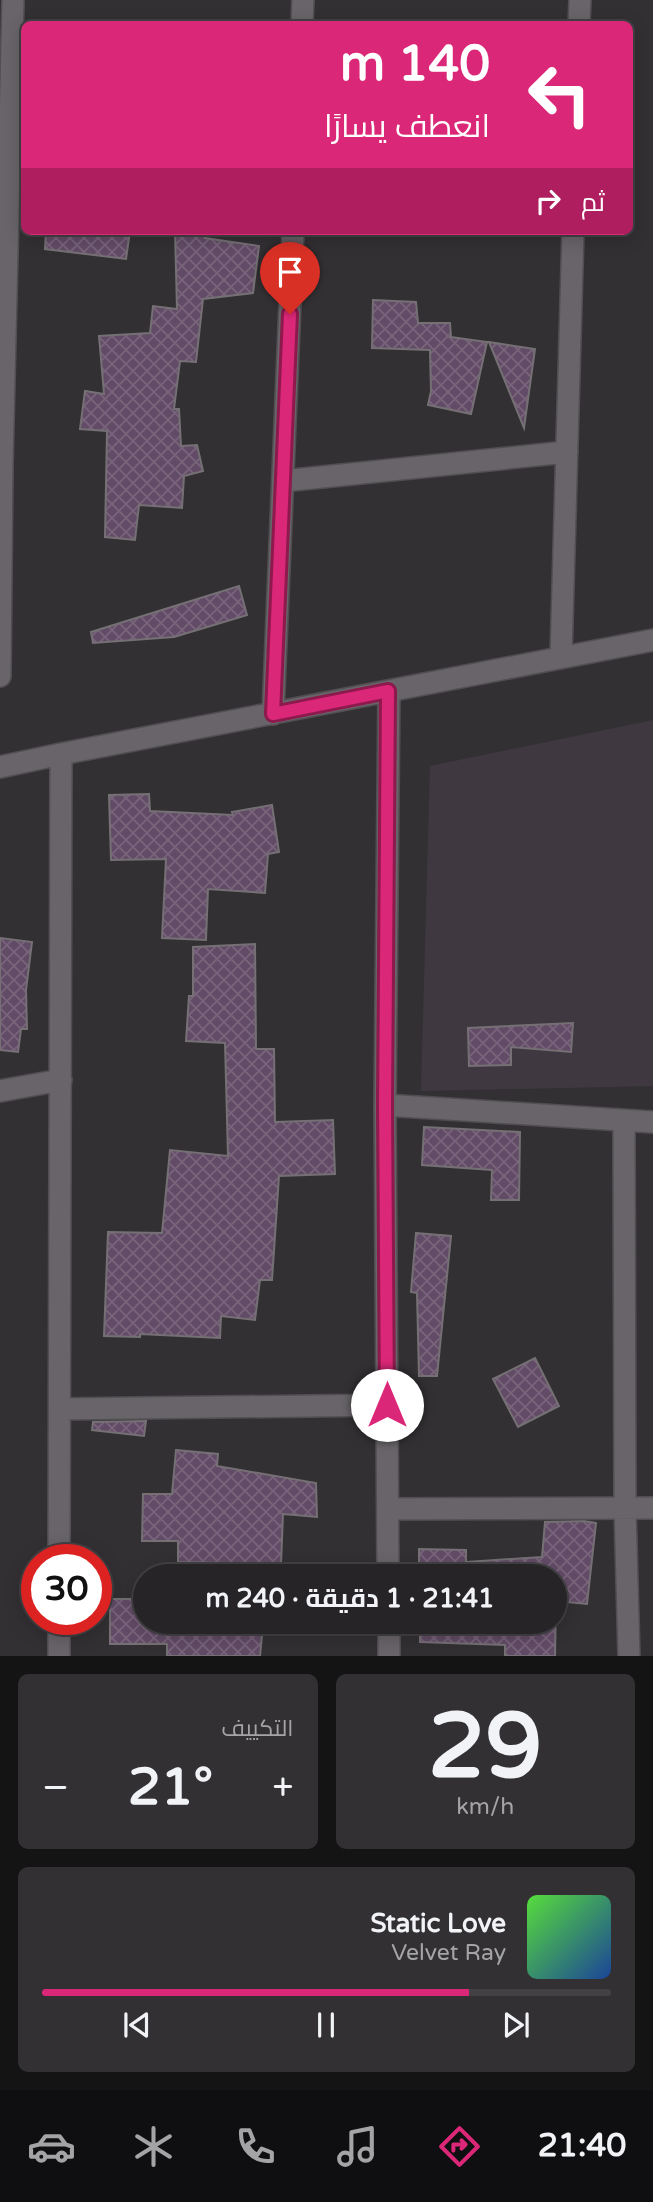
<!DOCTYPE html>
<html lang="ar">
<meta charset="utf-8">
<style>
body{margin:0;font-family:"Varela Round",Cairo,sans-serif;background:#323033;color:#f1f3f6;direction:rtl;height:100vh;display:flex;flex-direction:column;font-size:26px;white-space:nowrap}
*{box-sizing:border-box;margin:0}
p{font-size:23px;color:#a4a4a7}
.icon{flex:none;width:38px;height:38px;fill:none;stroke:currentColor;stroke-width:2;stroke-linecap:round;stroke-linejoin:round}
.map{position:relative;height:1656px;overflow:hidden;direction:ltr}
.side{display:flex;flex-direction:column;gap:18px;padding:18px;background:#151415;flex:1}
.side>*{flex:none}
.guide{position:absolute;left:21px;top:21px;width:612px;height:214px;border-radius:10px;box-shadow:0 4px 18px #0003,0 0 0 2px #424144;direction:rtl;background:#db2777;color:#fff;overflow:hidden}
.speed{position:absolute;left:21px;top:1544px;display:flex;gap:14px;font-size:35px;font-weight:700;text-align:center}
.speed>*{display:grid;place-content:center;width:91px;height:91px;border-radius:50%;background:#262427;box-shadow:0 4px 18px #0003,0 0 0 2px #424144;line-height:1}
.speed .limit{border:10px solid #d22;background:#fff;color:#111}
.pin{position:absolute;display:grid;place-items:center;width:60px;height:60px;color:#fff;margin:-72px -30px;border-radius:50% 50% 50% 0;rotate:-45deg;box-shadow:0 0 7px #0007}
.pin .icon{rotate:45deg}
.me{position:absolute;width:77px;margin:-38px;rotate:0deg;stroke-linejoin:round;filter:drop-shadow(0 0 5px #0008)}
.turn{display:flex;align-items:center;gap:24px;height:147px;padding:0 28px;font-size:32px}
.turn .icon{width:91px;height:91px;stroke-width:2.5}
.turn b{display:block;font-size:49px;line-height:60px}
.then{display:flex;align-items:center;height:66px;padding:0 28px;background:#0003;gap:14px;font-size:26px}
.big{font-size:52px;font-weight:700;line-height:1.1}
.side .widget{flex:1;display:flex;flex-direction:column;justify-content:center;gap:10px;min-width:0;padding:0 24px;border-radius:10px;background:#323033}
.side .dial{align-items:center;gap:0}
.dial b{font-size:91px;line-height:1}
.song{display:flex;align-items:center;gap:21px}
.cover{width:84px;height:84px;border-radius:10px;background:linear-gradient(135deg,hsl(110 70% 55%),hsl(220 70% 35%))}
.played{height:7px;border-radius:4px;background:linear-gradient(90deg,#db2777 75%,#424144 75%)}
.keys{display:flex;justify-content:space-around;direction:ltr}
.heat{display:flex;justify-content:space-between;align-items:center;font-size:38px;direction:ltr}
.side .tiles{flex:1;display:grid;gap:18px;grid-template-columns:1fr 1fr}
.widget:last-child{grid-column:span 2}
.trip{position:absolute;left:133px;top:1564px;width:434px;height:70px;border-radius:35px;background:#262427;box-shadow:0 4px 18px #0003,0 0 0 2px #424144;font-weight:700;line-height:70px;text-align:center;direction:rtl}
.dock{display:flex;height:112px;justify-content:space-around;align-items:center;background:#0f0e10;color:#a4a4a7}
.dock .icon{width:49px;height:49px}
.dock .current{color:#db2777}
.dock b{font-size:32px;color:#f1f3f6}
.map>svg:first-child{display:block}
.built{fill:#3f3840}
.building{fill:url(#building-cross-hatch);stroke:#747074;stroke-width:2}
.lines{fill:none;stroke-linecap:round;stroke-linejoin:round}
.minor-casing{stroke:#504e51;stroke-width:24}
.minor{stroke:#686469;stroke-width:21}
.route-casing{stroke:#8e194d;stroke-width:18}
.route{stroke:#db2777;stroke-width:12}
</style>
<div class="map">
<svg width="653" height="1656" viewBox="0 0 653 1656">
<defs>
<pattern id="building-cross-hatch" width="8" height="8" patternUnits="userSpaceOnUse" patternTransform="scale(1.75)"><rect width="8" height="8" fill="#624b66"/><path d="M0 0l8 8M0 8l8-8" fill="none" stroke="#78647b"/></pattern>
</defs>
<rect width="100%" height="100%" fill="#333034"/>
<!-- built -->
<path class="built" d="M653,720V1086L421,1091L430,766Z"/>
<!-- building -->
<path class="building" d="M46,231H130L126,259L45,249Z
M175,231H204L205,238L259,246L253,293L203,299L196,362L180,361L174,409H179L181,446L197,445L203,471L184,476L182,508L139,505L135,540L105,537L107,431L80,429L85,391L104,394L99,336L150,333L153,306L177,309Z
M373,300L416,302L418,323H450L451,337L487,342L471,414L428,405L431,391L430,350L372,348Z
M489,342L535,349L524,428Z
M239,586L247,615L174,637L93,643L91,632Z
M149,794L150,811L233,815L232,812L272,805L279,852L268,854L265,893L208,889L206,940L162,938L166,859L111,860L109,795Z
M0,938L32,942L26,990L27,1029H21L18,1052L0,1050Z
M255,944L256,1049H274L275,1122L333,1120L335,1174L279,1176L272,1280H260L255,1320L221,1316L220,1338L140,1334V1337L104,1336L108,1232L162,1233L170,1150L228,1156L225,1043L186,1041L189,996H193V947Z
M573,1023L571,1052L511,1047V1065L469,1066L468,1028Z
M424,1127L520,1132L519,1200H491L492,1170L422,1165Z
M416,1233L451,1236L437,1376H419L417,1293L411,1292Z
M535,1358L559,1406L518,1427L493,1379Z
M146,1421L144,1436L92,1430L93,1422Z
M176,1450L218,1454L217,1466L316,1483L317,1517L283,1514L281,1564L178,1562V1541H142L143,1494H172Z
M584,1521L596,1523L587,1604L556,1601L555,1656H505V1645L420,1642V1622H555V1577H419V1549L466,1550V1562L542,1557L545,1522Z
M110,1599H145V1622L263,1625L260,1656H167V1644H110Z"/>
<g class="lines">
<!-- minor casing -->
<g class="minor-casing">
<path id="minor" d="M302,24L303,0
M579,24L580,0
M283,481L567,452
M561,657L573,231
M0,676L2,464L13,0
M273,714L293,231
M0,767L61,754L653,640
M0,1091L61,1080
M385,1105L653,1122
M624,1121L625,1508L629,1656
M60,1409L387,1405
M388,1509L653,1508
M59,1559L61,754
M388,1577L385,1105L389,691
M389,1622V1656
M59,1656V1619"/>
</g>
<!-- minor -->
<use href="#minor" class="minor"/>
</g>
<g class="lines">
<!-- route casing -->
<g class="route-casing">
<path id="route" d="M290,314L273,714L388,691L385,1105L387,1405"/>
</g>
<!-- route -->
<use href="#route" class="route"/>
</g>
</svg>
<div class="speed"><div class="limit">30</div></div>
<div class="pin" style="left:290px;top:314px;background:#d93025"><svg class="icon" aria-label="arrive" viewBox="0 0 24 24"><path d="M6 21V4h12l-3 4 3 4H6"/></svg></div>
<svg class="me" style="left:387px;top:1405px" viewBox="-20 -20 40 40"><circle r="19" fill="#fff"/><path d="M0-13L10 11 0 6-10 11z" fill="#db2777"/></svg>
<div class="trip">21:41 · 1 دقيقة · 240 m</div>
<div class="guide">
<div class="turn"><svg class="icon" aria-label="left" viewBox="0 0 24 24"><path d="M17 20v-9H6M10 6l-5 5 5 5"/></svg><div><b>140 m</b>انعطف يسارًا</div></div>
<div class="then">ثم<svg class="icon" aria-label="right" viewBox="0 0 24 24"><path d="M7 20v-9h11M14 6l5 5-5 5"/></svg></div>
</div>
</div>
<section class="side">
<div class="tiles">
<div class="widget dial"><b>29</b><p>km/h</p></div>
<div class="widget"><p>التكييف</p>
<div class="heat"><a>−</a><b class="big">21°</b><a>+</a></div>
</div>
<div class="widget">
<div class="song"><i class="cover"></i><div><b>Static Love</b><p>Velvet Ray</p></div></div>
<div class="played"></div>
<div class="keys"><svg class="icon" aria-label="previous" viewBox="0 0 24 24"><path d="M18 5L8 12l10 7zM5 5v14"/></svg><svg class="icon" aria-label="pause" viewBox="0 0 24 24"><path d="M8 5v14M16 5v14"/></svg><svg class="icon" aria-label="next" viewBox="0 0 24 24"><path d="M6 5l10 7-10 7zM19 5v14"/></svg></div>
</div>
</div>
</section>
<nav class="dock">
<b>21:40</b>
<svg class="icon current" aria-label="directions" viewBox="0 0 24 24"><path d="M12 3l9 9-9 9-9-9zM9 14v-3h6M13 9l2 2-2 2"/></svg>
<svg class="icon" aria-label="music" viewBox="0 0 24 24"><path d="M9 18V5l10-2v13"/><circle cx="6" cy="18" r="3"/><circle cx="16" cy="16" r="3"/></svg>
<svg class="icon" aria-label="phone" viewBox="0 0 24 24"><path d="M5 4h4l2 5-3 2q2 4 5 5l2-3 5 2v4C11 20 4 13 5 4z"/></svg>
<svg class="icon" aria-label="climate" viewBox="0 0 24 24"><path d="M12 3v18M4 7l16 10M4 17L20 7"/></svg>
<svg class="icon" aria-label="car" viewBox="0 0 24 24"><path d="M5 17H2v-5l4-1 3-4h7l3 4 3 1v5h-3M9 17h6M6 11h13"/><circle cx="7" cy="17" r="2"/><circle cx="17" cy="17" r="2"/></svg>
</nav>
